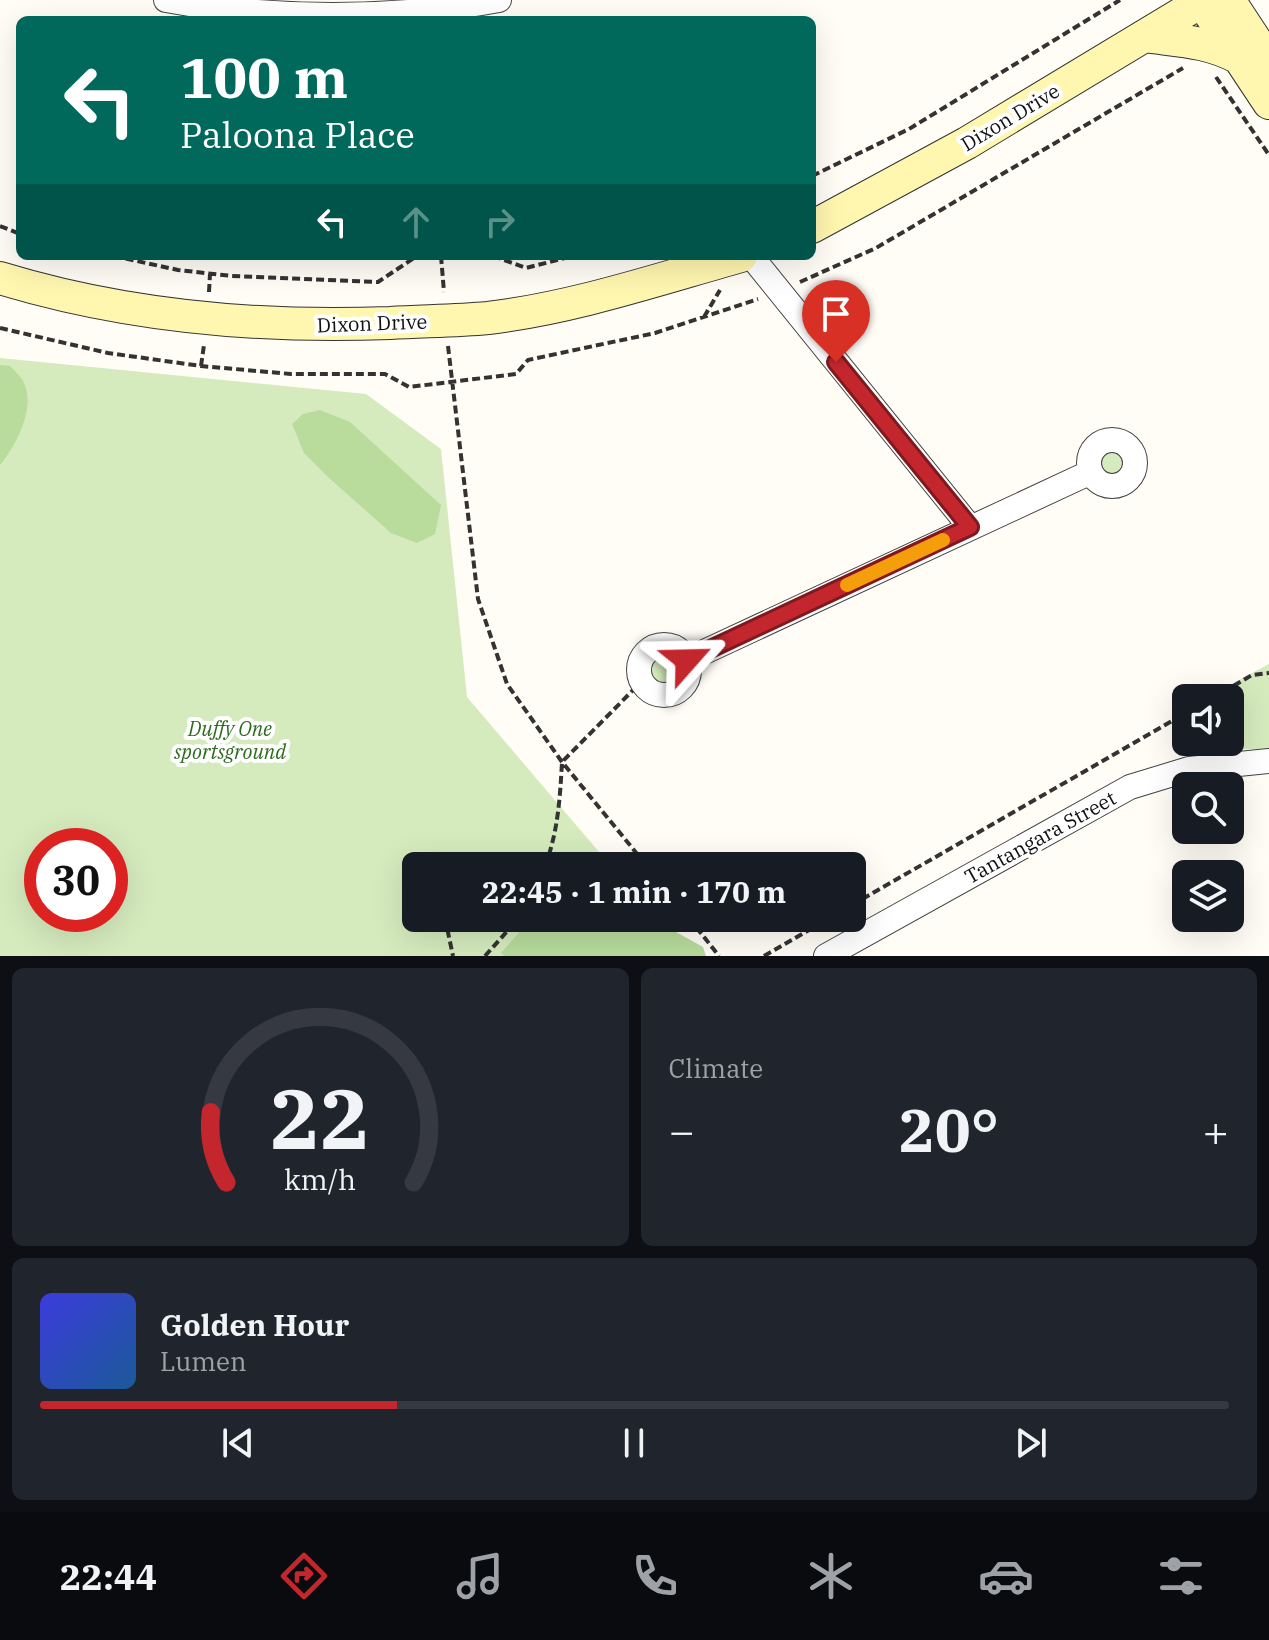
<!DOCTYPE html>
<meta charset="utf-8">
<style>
body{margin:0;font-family:"IBM Plex Serif",serif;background:#20242c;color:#f1f3f6;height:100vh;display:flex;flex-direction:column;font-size:30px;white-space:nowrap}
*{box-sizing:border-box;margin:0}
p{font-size:26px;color:#9ea1a6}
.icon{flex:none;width:44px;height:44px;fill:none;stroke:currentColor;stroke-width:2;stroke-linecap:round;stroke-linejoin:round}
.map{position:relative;height:956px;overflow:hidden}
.drawer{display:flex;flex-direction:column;gap:12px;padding:12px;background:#0d0f14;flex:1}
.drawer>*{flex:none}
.banner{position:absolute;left:16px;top:16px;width:800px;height:244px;border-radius:12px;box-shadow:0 8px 32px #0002;background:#00695c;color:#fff;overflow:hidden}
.controls{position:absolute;left:1172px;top:684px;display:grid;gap:16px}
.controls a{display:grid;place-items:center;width:72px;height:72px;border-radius:12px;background:#171b24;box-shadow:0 8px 32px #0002;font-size:40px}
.speed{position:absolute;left:24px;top:828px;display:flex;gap:16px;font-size:40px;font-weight:700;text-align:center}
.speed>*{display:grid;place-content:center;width:104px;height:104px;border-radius:50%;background:#171b24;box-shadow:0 8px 32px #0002;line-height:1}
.speed .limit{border:12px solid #d22;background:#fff;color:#111}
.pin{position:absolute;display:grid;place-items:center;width:68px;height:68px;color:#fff;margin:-82px -34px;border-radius:50% 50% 50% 0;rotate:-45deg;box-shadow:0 0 8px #0007}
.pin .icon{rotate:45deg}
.me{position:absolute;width:88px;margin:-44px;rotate:65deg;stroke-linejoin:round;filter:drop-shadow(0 0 6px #0008)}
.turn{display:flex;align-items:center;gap:28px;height:168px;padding:0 32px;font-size:36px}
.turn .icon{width:104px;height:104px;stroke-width:2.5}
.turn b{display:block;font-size:56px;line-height:68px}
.lanes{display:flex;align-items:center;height:76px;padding:0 32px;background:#0003;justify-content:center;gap:40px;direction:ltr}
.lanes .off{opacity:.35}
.big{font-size:60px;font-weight:700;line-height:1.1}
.drawer .widget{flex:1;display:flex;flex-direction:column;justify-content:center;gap:12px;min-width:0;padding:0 28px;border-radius:12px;background:#20242c}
.drawer .dial{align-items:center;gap:0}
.dial svg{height:208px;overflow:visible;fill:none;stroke:#363941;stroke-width:7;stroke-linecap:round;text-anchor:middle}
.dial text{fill:#f1f3f6;stroke:none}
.song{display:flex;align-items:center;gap:24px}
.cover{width:96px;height:96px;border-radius:12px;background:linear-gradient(135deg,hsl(240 70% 55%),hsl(210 70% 35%))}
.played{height:8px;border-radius:4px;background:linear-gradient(90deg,#c4262e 30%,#363941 30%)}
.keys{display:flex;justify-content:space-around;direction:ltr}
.heat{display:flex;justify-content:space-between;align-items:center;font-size:44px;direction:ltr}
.drawer .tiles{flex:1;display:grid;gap:12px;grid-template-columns:1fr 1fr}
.widget:last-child{grid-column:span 2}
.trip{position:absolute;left:402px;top:852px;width:464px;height:80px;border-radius:12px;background:#171b24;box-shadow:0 8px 32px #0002;font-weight:700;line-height:80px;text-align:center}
.menu{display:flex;height:128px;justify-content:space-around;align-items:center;background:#090b0e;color:#9ea1a6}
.menu .icon{width:56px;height:56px}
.menu .selected{color:#c4262e}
.menu b{font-size:36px;color:#f1f3f6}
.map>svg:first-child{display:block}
.green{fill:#d5ebbd;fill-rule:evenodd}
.forest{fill:#b9dc9c}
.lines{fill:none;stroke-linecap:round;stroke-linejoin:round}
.street-casing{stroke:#444;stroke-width:26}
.secondary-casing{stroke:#333;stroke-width:34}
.path{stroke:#333;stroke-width:4;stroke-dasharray:8 4;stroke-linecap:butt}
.street{stroke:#fff;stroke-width:24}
.secondary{stroke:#fff6b0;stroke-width:32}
.route-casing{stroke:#7f191e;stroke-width:20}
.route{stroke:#c4262e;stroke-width:14}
.slow{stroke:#f59e0b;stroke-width:14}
.labels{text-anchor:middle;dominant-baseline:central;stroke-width:8;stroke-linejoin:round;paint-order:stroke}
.street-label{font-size:20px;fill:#111;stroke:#fff}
.park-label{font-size:20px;font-style:italic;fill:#2f6b1f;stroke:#fff}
</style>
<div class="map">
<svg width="1269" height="956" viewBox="0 0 1269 956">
<rect width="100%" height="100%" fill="#fffdf5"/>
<!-- green -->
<path class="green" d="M0,358L366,394L441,449L467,697L611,866H416V918H655L687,956H0ZM42,846H110V914H42Z
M1092 463a20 20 0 1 1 40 0a20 20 0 1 1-40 0Z
M641 670a23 23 0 1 1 46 0a23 23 0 1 1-46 0Z
M1269,664V749H1242L1230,730V698L1209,696Z"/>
<!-- forest -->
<path class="forest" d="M0,365L10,366C14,370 20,376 23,381C37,406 16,446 0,465Z
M320,410L350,422L441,505L435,534L417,543L391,533L328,477L304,453L292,424L303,414Z
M532,918H644L650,925L676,932L703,947L706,956H504L501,953Z"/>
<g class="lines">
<!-- street casing -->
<g class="street-casing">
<path id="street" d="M166,0C275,20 391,20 499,0
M751,256L970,527
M1089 463a23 23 0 1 1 46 0a23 23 0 1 1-46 0Z
M639 670a25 25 0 1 1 50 0a25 25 0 1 1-50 0Z
M687,660L1091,472
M826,956L1130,787L1189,769L1269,761"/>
</g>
<!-- secondary casing -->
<g class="secondary-casing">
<path id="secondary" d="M1229,0L1269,61
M1202,2L1269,103
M1144,36C1180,41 1207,41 1239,58
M812,227L967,143L1204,0
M0,278C128,317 258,328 390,323C423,321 456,321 488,318C573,308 659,279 741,256"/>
</g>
<!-- path -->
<path class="path" d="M1216,77L1269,155
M812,176L909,129L1120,0
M0,226L20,234
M114,256L178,270L232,276L378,282L417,256
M441,256L444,292
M493,256L526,268L573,256
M800,282L876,248L1183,68
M209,292L210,274
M704,317L720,290
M0,328L108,353L201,366L291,374H385L409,387L516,374L528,360L655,333L758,299
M448,346L478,599L507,684L562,762L647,866
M201,366L204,345
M1213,698L1252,675L1269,673
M545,866C558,832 560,798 562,762L642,681
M852,905L1186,713
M445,918L453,956
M689,918L719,956
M485,956L519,918
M764,956L830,918"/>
<!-- street -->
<use href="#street" class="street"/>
<!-- secondary -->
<use href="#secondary" class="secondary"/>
</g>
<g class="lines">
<!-- route casing -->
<g class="route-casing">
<path id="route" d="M687,660L970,527L836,362"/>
</g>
<!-- route -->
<use href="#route" class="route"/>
<!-- slow -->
<path class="slow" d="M847,585L943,540"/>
</g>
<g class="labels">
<!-- street labels -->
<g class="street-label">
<text transform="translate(1010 117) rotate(-31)">Dixon Drive</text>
<text transform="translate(372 323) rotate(-2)">Dixon Drive</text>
<text transform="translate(1040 837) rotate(-29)">Tantangara Street</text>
</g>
<!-- park labels -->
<g class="park-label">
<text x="230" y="728">Duffy One<tspan x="230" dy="23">sportsground</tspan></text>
</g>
</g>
</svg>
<div class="controls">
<a><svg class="icon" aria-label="sound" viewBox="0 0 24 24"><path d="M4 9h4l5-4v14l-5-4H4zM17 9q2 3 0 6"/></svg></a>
<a><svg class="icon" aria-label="search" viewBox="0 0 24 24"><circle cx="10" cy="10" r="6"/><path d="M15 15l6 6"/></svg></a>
<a><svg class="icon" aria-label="layers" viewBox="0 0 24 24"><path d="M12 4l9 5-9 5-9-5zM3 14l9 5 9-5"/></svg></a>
</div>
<div class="speed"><div class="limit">30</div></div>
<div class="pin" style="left:836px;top:362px;background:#d93025"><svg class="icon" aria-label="arrive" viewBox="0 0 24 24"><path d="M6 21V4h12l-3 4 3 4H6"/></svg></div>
<svg class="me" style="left:687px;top:660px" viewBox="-20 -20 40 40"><path d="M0-17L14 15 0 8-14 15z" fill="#c4262e" stroke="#fff" stroke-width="4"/></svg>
<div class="trip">22:45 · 1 min · 170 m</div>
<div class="banner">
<div class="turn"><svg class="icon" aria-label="left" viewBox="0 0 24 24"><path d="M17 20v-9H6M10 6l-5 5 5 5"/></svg><div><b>100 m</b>Paloona Place</div></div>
<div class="lanes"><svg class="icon" aria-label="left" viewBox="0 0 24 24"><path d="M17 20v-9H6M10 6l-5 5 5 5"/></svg><svg class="icon off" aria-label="ahead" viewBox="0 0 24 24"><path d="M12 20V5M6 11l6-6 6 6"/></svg><svg class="icon off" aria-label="right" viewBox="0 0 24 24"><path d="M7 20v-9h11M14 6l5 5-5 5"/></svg></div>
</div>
</div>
<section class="drawer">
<div class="tiles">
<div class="widget dial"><svg viewBox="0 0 100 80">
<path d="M14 69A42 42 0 1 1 86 69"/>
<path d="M14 69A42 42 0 0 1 8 42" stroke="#c4262e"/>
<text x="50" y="56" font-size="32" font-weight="700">22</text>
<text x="50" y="72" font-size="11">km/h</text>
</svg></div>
<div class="widget"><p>Climate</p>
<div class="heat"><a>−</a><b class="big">20°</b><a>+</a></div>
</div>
<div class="widget">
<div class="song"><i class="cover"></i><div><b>Golden Hour</b><p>Lumen</p></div></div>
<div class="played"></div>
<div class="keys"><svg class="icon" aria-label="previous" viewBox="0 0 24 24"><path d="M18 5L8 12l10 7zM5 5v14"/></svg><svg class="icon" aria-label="pause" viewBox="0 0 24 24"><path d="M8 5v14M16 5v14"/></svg><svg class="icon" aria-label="next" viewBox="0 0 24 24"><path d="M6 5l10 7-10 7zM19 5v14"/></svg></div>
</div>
</div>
</section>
<nav class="menu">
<b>22:44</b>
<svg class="icon selected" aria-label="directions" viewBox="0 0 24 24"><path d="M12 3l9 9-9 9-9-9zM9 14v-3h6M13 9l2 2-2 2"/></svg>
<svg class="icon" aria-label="music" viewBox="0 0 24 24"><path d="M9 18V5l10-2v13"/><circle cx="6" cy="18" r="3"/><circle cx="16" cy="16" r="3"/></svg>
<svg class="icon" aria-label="phone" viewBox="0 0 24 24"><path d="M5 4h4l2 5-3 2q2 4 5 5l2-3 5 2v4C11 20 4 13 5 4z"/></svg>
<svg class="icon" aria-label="climate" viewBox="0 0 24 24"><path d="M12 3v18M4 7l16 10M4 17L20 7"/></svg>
<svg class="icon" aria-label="car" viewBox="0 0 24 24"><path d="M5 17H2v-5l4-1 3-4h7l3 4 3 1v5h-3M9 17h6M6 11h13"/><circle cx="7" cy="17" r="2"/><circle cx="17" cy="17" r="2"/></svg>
<svg class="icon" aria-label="filters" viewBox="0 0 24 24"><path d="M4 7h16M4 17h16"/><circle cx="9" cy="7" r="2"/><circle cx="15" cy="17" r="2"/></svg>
</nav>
